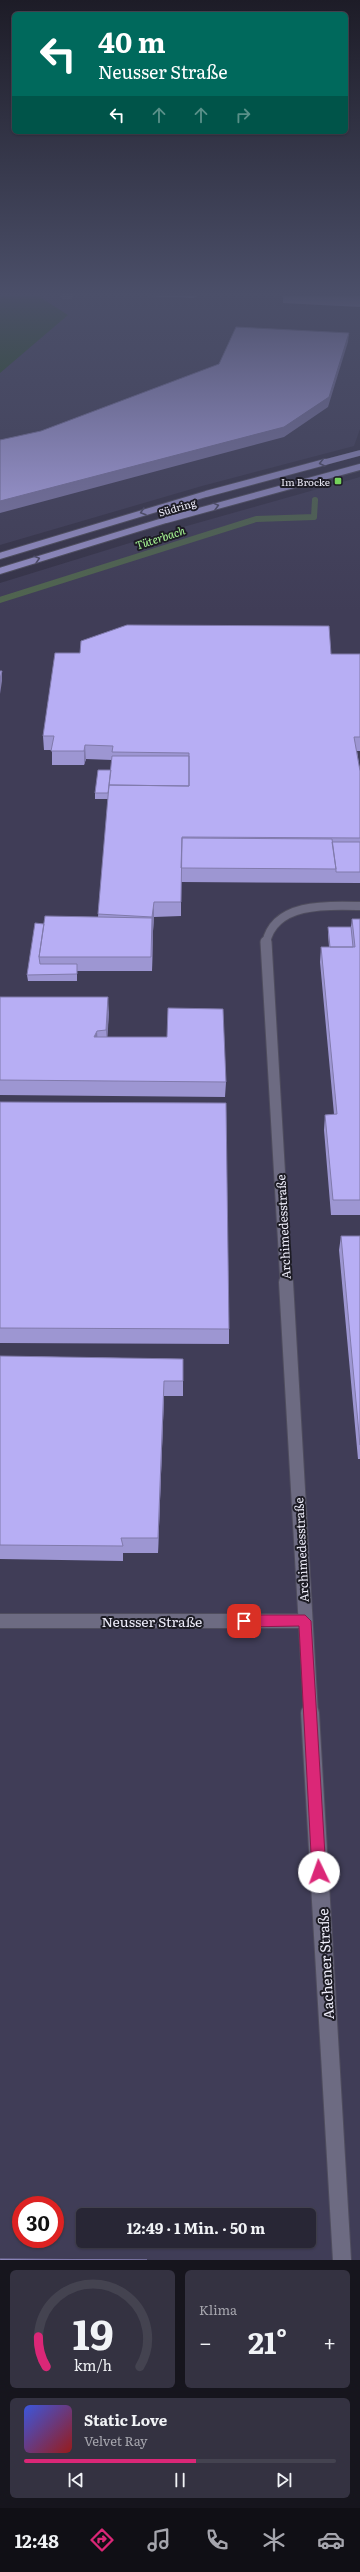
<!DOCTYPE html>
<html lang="de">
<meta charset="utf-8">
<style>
body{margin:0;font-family:Literata,serif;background:#343241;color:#f1f3f6;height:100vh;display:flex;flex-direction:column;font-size:15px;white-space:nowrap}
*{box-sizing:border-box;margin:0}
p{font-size:13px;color:#a5a5ad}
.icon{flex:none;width:22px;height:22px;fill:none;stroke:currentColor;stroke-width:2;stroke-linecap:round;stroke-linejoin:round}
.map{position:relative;height:2260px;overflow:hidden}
.panel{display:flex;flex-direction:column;gap:10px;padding:10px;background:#16151d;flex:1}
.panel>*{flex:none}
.banner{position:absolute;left:12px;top:12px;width:336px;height:122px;border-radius:6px;box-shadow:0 1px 3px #0004,0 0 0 1px #444350;background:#00695c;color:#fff;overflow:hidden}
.speed{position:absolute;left:12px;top:2196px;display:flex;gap:8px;font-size:20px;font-weight:700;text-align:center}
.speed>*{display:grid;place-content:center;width:52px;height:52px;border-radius:50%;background:#282635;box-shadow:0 1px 3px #0004,0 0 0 1px #444350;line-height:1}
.speed .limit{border:6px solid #d22;background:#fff;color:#111}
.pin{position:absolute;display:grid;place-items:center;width:34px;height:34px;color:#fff;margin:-17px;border-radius:8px;box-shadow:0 2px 6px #0006}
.me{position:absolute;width:44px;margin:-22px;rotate:357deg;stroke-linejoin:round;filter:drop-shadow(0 0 3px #0008)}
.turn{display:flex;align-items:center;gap:14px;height:84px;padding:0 20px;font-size:18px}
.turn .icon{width:52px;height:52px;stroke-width:2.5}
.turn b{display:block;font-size:28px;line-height:34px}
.lanes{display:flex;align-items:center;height:38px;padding:0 20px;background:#0003;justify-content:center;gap:20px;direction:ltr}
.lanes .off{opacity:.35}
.big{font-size:30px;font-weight:700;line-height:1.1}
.panel .widget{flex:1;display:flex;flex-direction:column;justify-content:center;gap:6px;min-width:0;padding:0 14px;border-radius:6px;background:#343241}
.panel .dial{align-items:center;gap:0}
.dial svg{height:104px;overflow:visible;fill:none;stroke:#444350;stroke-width:7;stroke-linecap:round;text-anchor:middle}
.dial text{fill:#f1f3f6;stroke:none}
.song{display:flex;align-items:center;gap:12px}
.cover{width:48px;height:48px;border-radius:6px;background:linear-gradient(135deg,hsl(230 70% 55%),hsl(0 70% 35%))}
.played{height:4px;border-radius:2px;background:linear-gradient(90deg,#db2777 55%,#444350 55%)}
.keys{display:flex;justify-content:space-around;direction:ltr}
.heat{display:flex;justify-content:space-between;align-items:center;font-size:22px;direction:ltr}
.panel .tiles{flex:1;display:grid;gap:10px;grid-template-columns:1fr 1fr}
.widget:last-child{grid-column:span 2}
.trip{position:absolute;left:76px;top:2208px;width:240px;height:40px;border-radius:6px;background:#282635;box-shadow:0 1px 3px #0004,0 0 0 1px #444350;font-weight:700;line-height:40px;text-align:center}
.dock{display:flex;height:64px;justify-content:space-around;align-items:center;background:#100f15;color:#a5a5ad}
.dock .icon{width:28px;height:28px}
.dock .current{color:#db2777}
.dock b{font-size:18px;color:#f1f3f6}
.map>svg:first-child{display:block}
.built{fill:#403d57;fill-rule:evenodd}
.green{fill:#1a4d08}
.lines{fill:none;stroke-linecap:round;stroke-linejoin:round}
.stream{stroke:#50654e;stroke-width:6}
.minor-far4-casing{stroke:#4f4d5e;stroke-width:6}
.minor-far3-casing{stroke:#4f4d5e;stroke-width:10}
.minor-far2-casing{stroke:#4f4d5e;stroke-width:13}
.minor-far1-casing{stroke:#4f4d5e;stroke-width:16}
.minor-casing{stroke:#4f4d5e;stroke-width:20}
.primary-far1-casing{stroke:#4f4d5e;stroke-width:6}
.primary-casing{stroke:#4f4d5e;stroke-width:8}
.minor-far4{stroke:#6d6b82;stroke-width:5.5}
.minor-far3{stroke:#6d6b82;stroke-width:8}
.minor-far2{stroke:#6d6b82;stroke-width:11}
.minor-far1{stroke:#6d6b82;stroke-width:14}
.minor{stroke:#6d6b82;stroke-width:18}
.primary-far1{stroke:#9690c8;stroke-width:5.5}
.primary{stroke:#9690c8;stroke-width:6}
.wall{fill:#9d96d2}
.shaded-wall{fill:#807aab}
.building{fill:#b7aef4;stroke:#807aab}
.oneway{stroke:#4d4a66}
.route{fill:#db2777;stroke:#8e194d}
.poi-dot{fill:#75d25b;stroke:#1d1c25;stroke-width:1.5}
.labels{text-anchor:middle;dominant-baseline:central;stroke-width:4;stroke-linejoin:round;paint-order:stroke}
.far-poi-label{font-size:10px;fill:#eeedfa;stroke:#1d1c25;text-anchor:end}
.far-street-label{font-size:10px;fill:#eeedfa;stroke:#1d1c25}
.far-water-label{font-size:11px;font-style:italic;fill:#a9f995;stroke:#1d1c25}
.street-label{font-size:12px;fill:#eeedfa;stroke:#1d1c25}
.near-street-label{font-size:14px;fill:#eeedfa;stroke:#1d1c25}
</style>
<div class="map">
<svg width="360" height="2260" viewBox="0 0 360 2260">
<rect width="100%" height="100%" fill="#353247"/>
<!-- built -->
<path class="built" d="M38,296H360V429L354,446L202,486L0,545V373L67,315Z
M360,477V2260H0V583L162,533ZM21,2205H55V2239H21ZM83,2215H309V2241H83Z"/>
<!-- green -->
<path class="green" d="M0,296H38L68,315L0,373Z"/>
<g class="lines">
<!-- stream -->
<path class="stream" d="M0,600L256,519L314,517L315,500"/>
<!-- minor-far4 casing -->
<g class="minor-far4-casing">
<path id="minor-far4" d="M64,296H70"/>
</g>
<!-- minor-far3 casing -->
<g class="minor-far3-casing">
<path id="minor-far3" d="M266,943C274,902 329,905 360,906"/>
</g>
<!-- minor-far2 casing -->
<g class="minor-far2-casing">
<path id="minor-far2" d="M266,942L286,1283"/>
</g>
<!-- minor-far1 casing -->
<g class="minor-far1-casing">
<path id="minor-far1" d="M286,1282L311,1714
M0,1621H305"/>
</g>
<!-- minor casing -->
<g class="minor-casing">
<path id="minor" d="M310,1713L342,2260"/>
</g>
<!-- primary-far1 casing -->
<g class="primary-far1-casing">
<path id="primary-far1" d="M322,463L360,453"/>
</g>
<!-- primary casing -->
<g class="primary-casing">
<path id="primary" d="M0,556L206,494L325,462
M0,571L166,520L360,467"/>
</g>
<!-- minor-far4 -->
<use href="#minor-far4" class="minor-far4"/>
<!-- minor-far3 -->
<use href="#minor-far3" class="minor-far3"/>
<!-- minor-far2 -->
<use href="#minor-far2" class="minor-far2"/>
<!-- minor-far1 -->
<use href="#minor-far1" class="minor-far1"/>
<!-- minor -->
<use href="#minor" class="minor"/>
<!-- primary-far1 -->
<use href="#primary-far1" class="primary-far1"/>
<!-- primary -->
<use href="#primary" class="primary"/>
</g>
<!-- wall -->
<path class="wall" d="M151,296H196L194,298Z
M283,296H360V307L283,303Z
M331,654H360V751H357L360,771V883L181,882V879V916L154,917L153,931L152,971H77V981H28L27,975L44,924L98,917L108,799H95V793L111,770L112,760L86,759L84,765H52V750H44L43,736Z
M352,919H360V1215H331L324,1130L325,1115L334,1114L320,962L321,947H329L328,934V927H351Z
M0,997L109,1012L107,1037L226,1082L225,1097L0,1095Z
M0,1102L229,1329V1344L0,1343Z
M341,1236H360V1459H358L339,1250Z
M0,1356L183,1359V1396H164L158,1553H123V1561L0,1559Z"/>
<!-- shaded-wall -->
<path class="shaded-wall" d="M349,333L348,342L328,407L284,437L0,513V501Z
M2,671V681L0,694V679Z
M85,745L86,759L84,765V751Z
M154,902V917L153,931L152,971V917Z
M108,997L109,1012L107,1046L106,1030Z
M97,1031L98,1046L94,1037Z
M164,1381V1396L158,1553V1538Z"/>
<!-- building -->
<path class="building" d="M326,296H360V298Z
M236,327L349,333L329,397L284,427L0,501V440L41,431L219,364Z
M127,625L329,626L331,654H360V737H354L360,771V838L182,837L181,902H154L152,917L98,914L109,785L189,786V753L112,752L113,746L85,745L84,751H51L54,736H43L55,653H80L81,641Z
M0,671H2L0,679Z
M112,756H189V786L109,785Z
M98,770H111L108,793H95Z
M182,838L332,839L336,869L181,868Z
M332,842H360V872H336V869Z
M45,916L152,918L151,957H39Z
M352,919H360V1200H333L325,1115L337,1114L321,947H355Z
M35,923L44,924L39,957L40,964H77V974L27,975Z
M328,927H351L353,947H330Z
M0,997H108L106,1030L97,1031L94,1037H167L168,1008L223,1009L226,1082L0,1080Z
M0,1102L226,1103L229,1329L0,1328Z
M341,1236H360V1445Z
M0,1356L183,1359V1381H164L158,1538H121L123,1546L0,1545Z
M0,2259L147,2260H0Z"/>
<!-- one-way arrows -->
<defs><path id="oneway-chevron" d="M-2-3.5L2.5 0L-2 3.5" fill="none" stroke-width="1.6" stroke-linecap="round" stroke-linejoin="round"/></defs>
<g class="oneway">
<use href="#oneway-chevron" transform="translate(322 463) rotate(166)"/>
<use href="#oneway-chevron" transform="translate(216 506) rotate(-15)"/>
<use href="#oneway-chevron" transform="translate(143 512) rotate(164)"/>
<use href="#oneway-chevron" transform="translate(37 559) rotate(-17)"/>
</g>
<!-- sky -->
<linearGradient id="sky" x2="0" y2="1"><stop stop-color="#1d1c27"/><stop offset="0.48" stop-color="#4b4f69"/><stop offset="1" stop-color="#4b4f69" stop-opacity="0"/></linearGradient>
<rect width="360" height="612" fill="url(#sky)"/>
<!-- route -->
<path class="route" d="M244,1615H305L311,1621L326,1872L324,1877L319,1879L314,1877L312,1872L299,1626L244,1627L238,1621Z"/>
<!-- markers -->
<rect class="poi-dot" x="334" y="477" width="8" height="8" rx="2"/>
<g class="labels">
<!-- far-poi labels -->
<g class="far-poi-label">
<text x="330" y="481">Im Brocke</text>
</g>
<!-- far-street labels -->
<g class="far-street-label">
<text transform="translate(177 507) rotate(-16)">Südring</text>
</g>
<!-- far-water labels -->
<g class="far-water-label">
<text transform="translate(160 537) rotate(-18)">Tüterbach</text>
</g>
<!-- street labels -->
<g class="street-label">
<text transform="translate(283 1227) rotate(-93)">Archimedesstraße</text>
<text transform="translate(301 1550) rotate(-93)">Archimedesstraße</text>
</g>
<!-- near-street labels -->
<g class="near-street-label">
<text x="152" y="1621">Neusser Straße</text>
<text transform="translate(325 1964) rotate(-93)">Aachener Straße</text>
</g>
</g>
</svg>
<div class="speed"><div class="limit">30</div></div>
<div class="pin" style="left:244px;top:1621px;background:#d93025"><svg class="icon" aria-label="arrive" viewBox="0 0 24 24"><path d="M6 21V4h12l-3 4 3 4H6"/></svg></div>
<svg class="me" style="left:319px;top:1872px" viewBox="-20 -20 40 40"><circle r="19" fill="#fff"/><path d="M0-13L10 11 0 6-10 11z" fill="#db2777"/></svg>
<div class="trip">12:49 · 1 Min. · 50 m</div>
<div class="banner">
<div class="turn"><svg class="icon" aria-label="left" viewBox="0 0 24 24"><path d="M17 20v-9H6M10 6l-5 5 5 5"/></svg><div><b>40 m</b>Neusser Straße</div></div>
<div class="lanes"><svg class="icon" aria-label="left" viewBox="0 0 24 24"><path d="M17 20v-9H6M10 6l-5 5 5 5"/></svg><svg class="icon off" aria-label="ahead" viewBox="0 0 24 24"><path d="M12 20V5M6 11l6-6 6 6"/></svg><svg class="icon off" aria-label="ahead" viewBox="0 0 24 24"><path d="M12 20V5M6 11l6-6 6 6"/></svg><svg class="icon off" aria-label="right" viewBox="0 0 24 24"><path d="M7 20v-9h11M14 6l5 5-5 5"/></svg></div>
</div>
</div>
<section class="panel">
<div class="tiles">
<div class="widget dial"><svg viewBox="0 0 100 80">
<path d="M14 69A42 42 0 1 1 86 69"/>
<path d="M14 69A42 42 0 0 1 8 46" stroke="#db2777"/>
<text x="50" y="56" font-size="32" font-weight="700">19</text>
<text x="50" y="72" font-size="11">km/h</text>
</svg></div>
<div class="widget"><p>Klima</p>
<div class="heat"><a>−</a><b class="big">21°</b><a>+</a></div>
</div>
<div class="widget">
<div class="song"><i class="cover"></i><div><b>Static Love</b><p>Velvet Ray</p></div></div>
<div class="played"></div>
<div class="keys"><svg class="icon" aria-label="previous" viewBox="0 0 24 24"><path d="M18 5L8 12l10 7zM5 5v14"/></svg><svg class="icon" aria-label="pause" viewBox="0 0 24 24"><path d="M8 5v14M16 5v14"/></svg><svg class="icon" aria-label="next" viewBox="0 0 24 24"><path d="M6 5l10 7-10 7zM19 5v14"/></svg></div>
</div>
</div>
</section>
<nav class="dock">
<b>12:48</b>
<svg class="icon current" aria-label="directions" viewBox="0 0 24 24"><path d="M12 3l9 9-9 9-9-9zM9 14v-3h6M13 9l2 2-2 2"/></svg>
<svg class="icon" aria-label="music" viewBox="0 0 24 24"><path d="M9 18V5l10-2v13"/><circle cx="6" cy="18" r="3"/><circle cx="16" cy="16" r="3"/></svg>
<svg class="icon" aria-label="phone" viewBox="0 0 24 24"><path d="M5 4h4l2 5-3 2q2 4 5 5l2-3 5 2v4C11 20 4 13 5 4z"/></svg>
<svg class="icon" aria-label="climate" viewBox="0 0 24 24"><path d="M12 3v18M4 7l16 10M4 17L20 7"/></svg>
<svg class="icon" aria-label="car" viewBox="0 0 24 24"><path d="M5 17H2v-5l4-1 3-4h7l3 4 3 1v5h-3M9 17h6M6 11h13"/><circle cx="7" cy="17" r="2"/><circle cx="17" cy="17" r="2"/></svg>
</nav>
